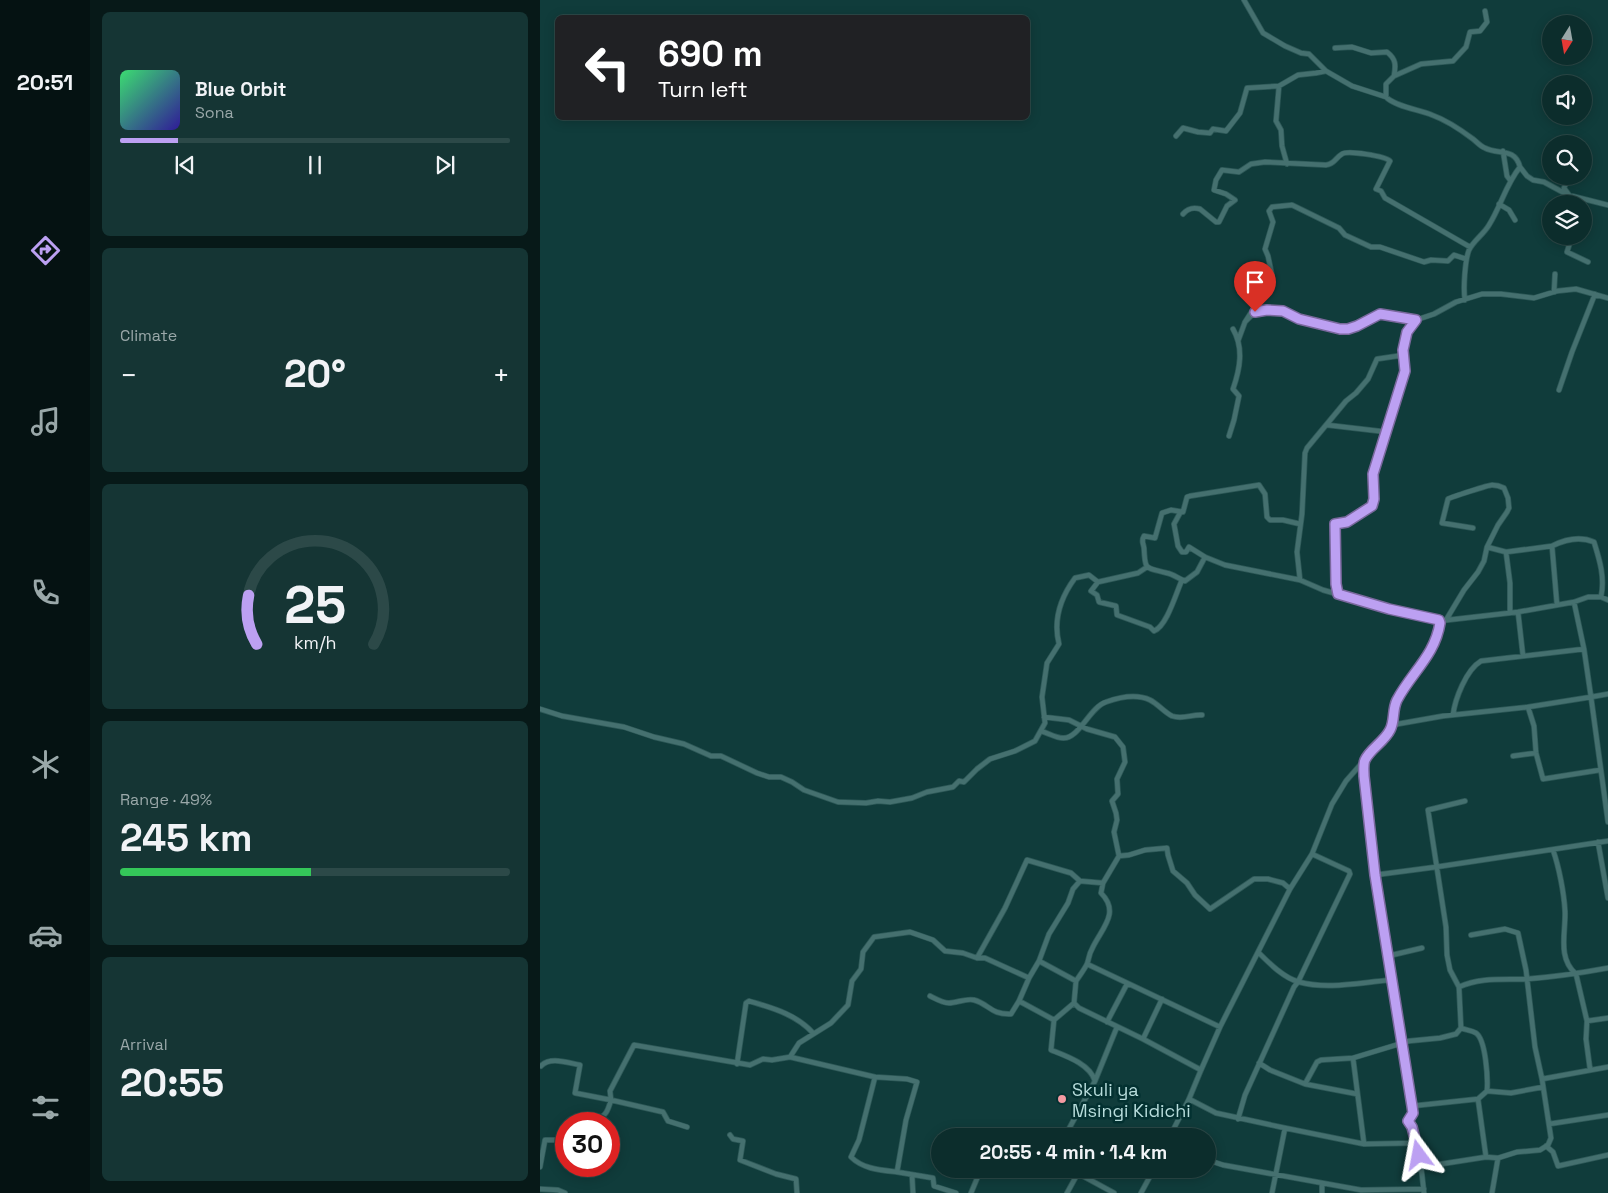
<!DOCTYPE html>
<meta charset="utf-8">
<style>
body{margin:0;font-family:"Space Grotesk",sans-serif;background:#153534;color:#f1f3f6;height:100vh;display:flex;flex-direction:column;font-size:19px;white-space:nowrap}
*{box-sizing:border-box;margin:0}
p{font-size:16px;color:#9aa8a9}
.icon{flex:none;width:28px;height:28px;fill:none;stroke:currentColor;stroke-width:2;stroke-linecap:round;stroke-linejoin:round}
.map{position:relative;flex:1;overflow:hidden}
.sheet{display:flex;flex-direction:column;gap:12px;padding:12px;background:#071918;width:450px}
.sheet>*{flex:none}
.banner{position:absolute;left:15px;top:15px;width:475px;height:105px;border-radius:8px;box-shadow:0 2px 12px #0003,0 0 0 1px #2c4948;background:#202124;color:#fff;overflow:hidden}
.needle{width:32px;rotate:191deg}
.controls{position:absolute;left:1002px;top:15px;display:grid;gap:10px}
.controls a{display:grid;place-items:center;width:50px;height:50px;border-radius:50%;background:#0c2d2c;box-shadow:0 2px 12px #0003,0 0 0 1px #2c4948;font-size:25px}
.speed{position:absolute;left:15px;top:1112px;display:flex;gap:10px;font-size:25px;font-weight:700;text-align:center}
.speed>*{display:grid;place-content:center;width:65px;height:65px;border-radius:50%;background:#0c2d2c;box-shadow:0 2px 12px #0003,0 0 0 1px #2c4948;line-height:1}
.speed .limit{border:8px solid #d22;background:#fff;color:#111}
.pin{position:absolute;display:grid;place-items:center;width:42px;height:42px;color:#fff;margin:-51px -21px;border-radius:50% 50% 50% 0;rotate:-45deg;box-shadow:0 0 5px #0007}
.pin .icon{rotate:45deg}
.me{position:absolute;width:55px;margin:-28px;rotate:347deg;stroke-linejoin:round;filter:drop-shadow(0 0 4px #0008)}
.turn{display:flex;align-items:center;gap:18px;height:105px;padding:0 20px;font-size:22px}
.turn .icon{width:65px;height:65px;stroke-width:2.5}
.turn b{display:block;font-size:35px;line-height:42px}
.big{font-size:38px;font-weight:600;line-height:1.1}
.sheet .card{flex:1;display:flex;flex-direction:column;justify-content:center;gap:8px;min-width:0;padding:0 18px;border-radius:8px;background:#153534}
.sheet .dial{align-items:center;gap:0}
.dial svg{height:130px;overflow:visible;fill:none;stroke:#2c4948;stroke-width:7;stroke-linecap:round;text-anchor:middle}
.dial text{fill:#f1f3f6;stroke:none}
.song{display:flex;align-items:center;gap:15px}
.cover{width:60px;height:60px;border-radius:8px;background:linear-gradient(135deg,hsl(140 70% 55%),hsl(250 70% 35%))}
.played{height:5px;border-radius:2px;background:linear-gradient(90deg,#bca0f2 15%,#2c4948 15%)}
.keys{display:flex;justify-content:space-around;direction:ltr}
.heat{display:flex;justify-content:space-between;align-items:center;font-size:28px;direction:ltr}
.charge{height:8px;border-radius:4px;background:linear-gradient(90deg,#34c759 49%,#2c4948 0)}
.trip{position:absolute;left:391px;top:1128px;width:285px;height:50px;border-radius:25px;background:#0c2d2c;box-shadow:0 2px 12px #0003,0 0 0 1px #2c4948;font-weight:600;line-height:50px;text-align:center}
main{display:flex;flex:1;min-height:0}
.menu{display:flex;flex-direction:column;width:90px;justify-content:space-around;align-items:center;background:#051212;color:#9aa8a9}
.menu .icon{width:35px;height:35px}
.menu .current{color:#bca0f2}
.menu b{font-size:22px;color:#f1f3f6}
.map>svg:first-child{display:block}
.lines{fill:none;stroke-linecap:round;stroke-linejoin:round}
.street-casing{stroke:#2e5958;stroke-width:6}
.street{stroke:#45706f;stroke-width:4.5}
.route-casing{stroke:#7a689d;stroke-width:12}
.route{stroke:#bca0f2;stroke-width:9}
.poi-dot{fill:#f49aa2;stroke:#033131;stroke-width:2}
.labels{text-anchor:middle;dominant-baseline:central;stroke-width:5;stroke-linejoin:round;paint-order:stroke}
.poi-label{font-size:18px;fill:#b8dddc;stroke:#033131;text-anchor:start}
</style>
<main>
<nav class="menu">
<b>20:51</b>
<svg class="icon current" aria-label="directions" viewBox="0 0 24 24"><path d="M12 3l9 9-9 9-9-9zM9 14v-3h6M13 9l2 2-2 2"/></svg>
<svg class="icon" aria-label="music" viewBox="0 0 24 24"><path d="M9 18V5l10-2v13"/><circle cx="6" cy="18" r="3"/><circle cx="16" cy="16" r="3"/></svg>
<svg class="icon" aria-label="phone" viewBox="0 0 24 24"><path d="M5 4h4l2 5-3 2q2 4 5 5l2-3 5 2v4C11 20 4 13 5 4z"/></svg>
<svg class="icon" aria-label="climate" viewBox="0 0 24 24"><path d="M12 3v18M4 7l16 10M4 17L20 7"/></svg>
<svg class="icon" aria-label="car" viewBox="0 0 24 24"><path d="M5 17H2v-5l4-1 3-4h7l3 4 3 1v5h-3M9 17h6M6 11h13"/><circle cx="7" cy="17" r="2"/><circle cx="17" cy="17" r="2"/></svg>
<svg class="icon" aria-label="filters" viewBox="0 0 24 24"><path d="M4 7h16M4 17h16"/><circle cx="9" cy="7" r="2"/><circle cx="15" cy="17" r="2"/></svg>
</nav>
<section class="sheet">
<div class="card">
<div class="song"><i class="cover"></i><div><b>Blue Orbit</b><p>Sona</p></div></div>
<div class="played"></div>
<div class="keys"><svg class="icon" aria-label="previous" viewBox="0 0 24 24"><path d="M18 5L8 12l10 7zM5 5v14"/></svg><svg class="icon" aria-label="pause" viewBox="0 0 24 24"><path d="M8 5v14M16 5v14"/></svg><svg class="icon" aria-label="next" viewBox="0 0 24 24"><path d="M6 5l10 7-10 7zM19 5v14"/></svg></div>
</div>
<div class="card"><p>Climate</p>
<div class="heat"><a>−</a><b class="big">20°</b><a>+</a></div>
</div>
<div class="card dial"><svg viewBox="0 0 100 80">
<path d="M14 69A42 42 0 1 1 86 69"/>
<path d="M14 69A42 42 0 0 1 9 39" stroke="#bca0f2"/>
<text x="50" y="56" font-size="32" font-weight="700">25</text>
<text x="50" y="72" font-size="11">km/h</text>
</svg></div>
<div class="card"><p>Range · 49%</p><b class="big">245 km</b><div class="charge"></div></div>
<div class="card"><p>Arrival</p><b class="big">20:55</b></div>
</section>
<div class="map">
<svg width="1068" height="1193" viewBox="0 0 1068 1193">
<rect width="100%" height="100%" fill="#103c3b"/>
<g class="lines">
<!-- street casing -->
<g class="street-casing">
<path id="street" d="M704,0L723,33L745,46L761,53L769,54L786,71
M795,48L812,47L831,53L847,52C856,59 856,65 854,76L846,84V97
M854,76L881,64L913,61L926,47L930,32L940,31L947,22L945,11
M739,86L736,121L741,130L742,146L747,164
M636,136L643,128L658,132L670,133L673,129L686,131L700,113L707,88L739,86L758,75L776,73L786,71L812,86L846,97C854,106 880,110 892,115C906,120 921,130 933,139C937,142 940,146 945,148C958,155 975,147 980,167
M963,151L967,176L970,180
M1029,176L1024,188L1032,199L1033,204
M959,204L969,210L975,220
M643,214C648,208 653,207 660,209L676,222H679L687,206L695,200L686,194L674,190L676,180L682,170L699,172L711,164L725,162L786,165C795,164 795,158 802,154C807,150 845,156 850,161L836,189L841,191L845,198L930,247
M1032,236L1027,252L1048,262
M1014,292L1015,274
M925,300C923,289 925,260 929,250C933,241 944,234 949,225C961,206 966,184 980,167L987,176L993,180L1004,182L1028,195L1068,205
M705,322L715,312L727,310H734L743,311L759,319L780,324L808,329L839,314L876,320L894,314L916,302L942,294H961L994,298L1017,291L1036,289L1068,298
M698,341L705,322L714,308L710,300L711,284L726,281L732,275L728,256L725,249L733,222L729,211L732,207L752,205L799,228L805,235L831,247H840L884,262L891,260L908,261L914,255L926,259
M1019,390L1032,352L1055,294
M787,425L847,432
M689,436L694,420L699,396L693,389C700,369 704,348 693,329
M640,513L634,524L638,546L642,552H646L649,547L665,557L685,565L760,580L783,590L849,609L899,621L978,612L1034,602L1048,597H1061L1068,600
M947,547L966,552L970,583V613
M966,552L1012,546
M665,557L657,572L645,581C639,579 633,574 627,573C605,567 605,571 604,548C603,542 601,541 604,536L615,538L622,513L631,510L643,512L647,497L650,496L719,485L725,494L727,517L730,520H743L760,524
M760,580L757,552L762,514L765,453L767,448L806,401L816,393L828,379L837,359L864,355
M558,582L551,591L557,595L559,602L576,606L577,615L610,627L614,631C627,626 636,593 642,580
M798,594L796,584L795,524L807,522L832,507L834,499L833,474L865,371L863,350L867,332L876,320
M1034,602L1044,649L1051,697L1068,694
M1017,605L1012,546C1026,539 1040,536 1054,542C1060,561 1065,578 1061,597
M978,612L983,656
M906,620L924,590L938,572L944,561L947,547L958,525L967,512L969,508L968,498L964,488C960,486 956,485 952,485C949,485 911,497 908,499L902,523L933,528
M988,707L994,726L996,753L1003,779L1060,770
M0,709L22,716L84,727L114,737L144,744L171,756H181L217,773L229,777H241L252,782L264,790L298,802L326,803L338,801L350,802L372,798L387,792L413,787L419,781L424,782L437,769L450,759L475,751L495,741L505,723L502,697L507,663L519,644C513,620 521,597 535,578L549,575L558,582L598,573L607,567
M913,715C915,699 926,670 941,661L1044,649
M504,717L529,720L547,729L575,737L583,747L585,762L577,779L578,794L572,801L576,813L577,820L574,832L579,856
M852,725L903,716L988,707L1051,697L1068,822
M501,731C508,733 516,738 523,738C539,739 550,707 566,702C580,697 597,694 610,700C618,704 624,712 632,716C643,720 652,714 662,715
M973,756L996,753
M824,761V776L835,875L872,1106L873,1113L868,1121C879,1133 882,1176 884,1193
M925,801L888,810L906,927L907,955L910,970L919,987L921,1028C925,1030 931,1030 936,1033C946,1040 948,1079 947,1091
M1058,842L1068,898
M1013,850C1019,867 1024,893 1025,911C1026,932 1017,958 1036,974L1047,1021
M835,875L896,867L1068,841
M931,935L965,929L978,933L986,970L995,1047L1002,1079L1011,1138L1008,1145L1000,1150L977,1152L958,1158
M719,953C730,964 744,978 759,982C788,990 822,982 852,980
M848,956L882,948
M437,958L465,908L487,860L531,873L540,881
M547,964L680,1027
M536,981C540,975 544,970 547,964C549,959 549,954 552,949C561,929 581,913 561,893L563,883
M919,987C941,977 963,980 987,979C1014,977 1041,973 1068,968
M390,996C396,999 403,1003 409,1003C417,1003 426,998 434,1000C449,1004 451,1015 471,1014L479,1001L514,1020L511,1050C526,1056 550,1064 555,1081
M479,1001L489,978
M514,1020L534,1003
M567,1022L587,984
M603,1039L622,999
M250,1057L259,1043L291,1023L308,1005L312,981L321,969L323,952L334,937L370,932L393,940L405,951L423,953L437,958H445L489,978L499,961
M813,1058L824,1144
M719,1063L730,1070L765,1084L777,1062L781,1060L813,1058L869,1041L900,1038L916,1034L921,1028
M197,1064L206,1003L209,1001C232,1008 256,1014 273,1033
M1,1066C10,1056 28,1063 40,1065L35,1093L71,1100C68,1110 66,1117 56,1119L54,1124
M1050,1069L1046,1039L1047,1021L1068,1018
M661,1070L603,1039L539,1008L534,1003L536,981L499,961L509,934L528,903L533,889L540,881L563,883L579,856L589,855L605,850L627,848L628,855L633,871L647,883L655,895L670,909L714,879H728L743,883L750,889
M335,1077L319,1140L311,1157C323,1169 340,1170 357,1172
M1002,1079L1068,1067
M765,1084L817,1094
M649,1099L676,1113L745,1128L824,1144L876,1143
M872,1106L938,1099
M698,1119L705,1095L754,987L758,982L810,874L809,871L772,854
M1009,1124L1068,1115
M147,1127L128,1121L123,1112L71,1100L70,1091L94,1045L210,1065L223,1059L232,1060L250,1057L335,1077L367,1079L377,1082L366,1120L357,1172L393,1178L394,1186L416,1193
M190,1135L193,1139L203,1141L200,1160L236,1174L256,1179L257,1193
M525,1136L555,1081L577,1027
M630,1136L649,1099L661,1070L680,1027L750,889L772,854L792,804L806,781L850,731L853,710L857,701L868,682L891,651L897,640L900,625L899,621
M1006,1146L1013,1152L1018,1166L1068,1155
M668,1160L683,1165L821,1190L884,1189
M0,1167L5,1140H26
M882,1167L946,1157
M530,1169L574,1193
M372,1175L373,1193
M782,1183V1193
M0,1189L18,1190L25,1193
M431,1193L441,1169
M527,1193L538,1173
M601,1193L614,1169
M732,1193L745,1128
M952,1193L958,1158L946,1157L938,1099L947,1091L971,1093L1003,1087"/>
</g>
<!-- street -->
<use href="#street" class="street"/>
</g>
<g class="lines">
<!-- route casing -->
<g class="route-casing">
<path id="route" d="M715,312L727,310L743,311L759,319L800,329H808L817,326L840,314L876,320L867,332L863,350L865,371L833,474L834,499L832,506L807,522L795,524L796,584L798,594L849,609L899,620L900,623C895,655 872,672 857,700C852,710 855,721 850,730C844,742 830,749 825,760C823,764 824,771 824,776L835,875L872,1106L873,1113L868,1121L872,1127L879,1155"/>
</g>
<!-- route -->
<use href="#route" class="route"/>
</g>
<!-- markers -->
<circle class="poi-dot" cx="522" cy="1099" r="5"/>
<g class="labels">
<!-- poi labels -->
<g class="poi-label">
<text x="532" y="1089">Skuli ya<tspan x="532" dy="21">Msingi Kidichi</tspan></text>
</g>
</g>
</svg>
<div class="controls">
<a><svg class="needle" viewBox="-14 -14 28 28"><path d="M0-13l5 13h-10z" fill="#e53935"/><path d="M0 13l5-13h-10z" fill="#9aa8a9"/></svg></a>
<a><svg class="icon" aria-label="sound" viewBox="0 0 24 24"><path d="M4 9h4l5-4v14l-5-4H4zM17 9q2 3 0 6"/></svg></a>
<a><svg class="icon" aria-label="search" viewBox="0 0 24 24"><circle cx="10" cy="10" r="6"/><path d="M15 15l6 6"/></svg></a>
<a><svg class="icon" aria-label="layers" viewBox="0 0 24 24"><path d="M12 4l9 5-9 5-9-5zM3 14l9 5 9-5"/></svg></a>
</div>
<div class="speed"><div class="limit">30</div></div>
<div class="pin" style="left:715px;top:312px;background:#d93025"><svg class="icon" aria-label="arrive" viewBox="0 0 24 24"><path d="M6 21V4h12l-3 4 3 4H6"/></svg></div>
<svg class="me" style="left:879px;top:1155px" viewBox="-20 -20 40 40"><path d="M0-17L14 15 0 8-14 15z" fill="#bca0f2" stroke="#fff" stroke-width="4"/></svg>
<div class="trip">20:55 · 4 min · 1.4 km</div>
<div class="banner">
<div class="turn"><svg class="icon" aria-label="left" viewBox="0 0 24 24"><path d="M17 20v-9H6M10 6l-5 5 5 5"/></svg><div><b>690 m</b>Turn left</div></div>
</div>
</div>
</main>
